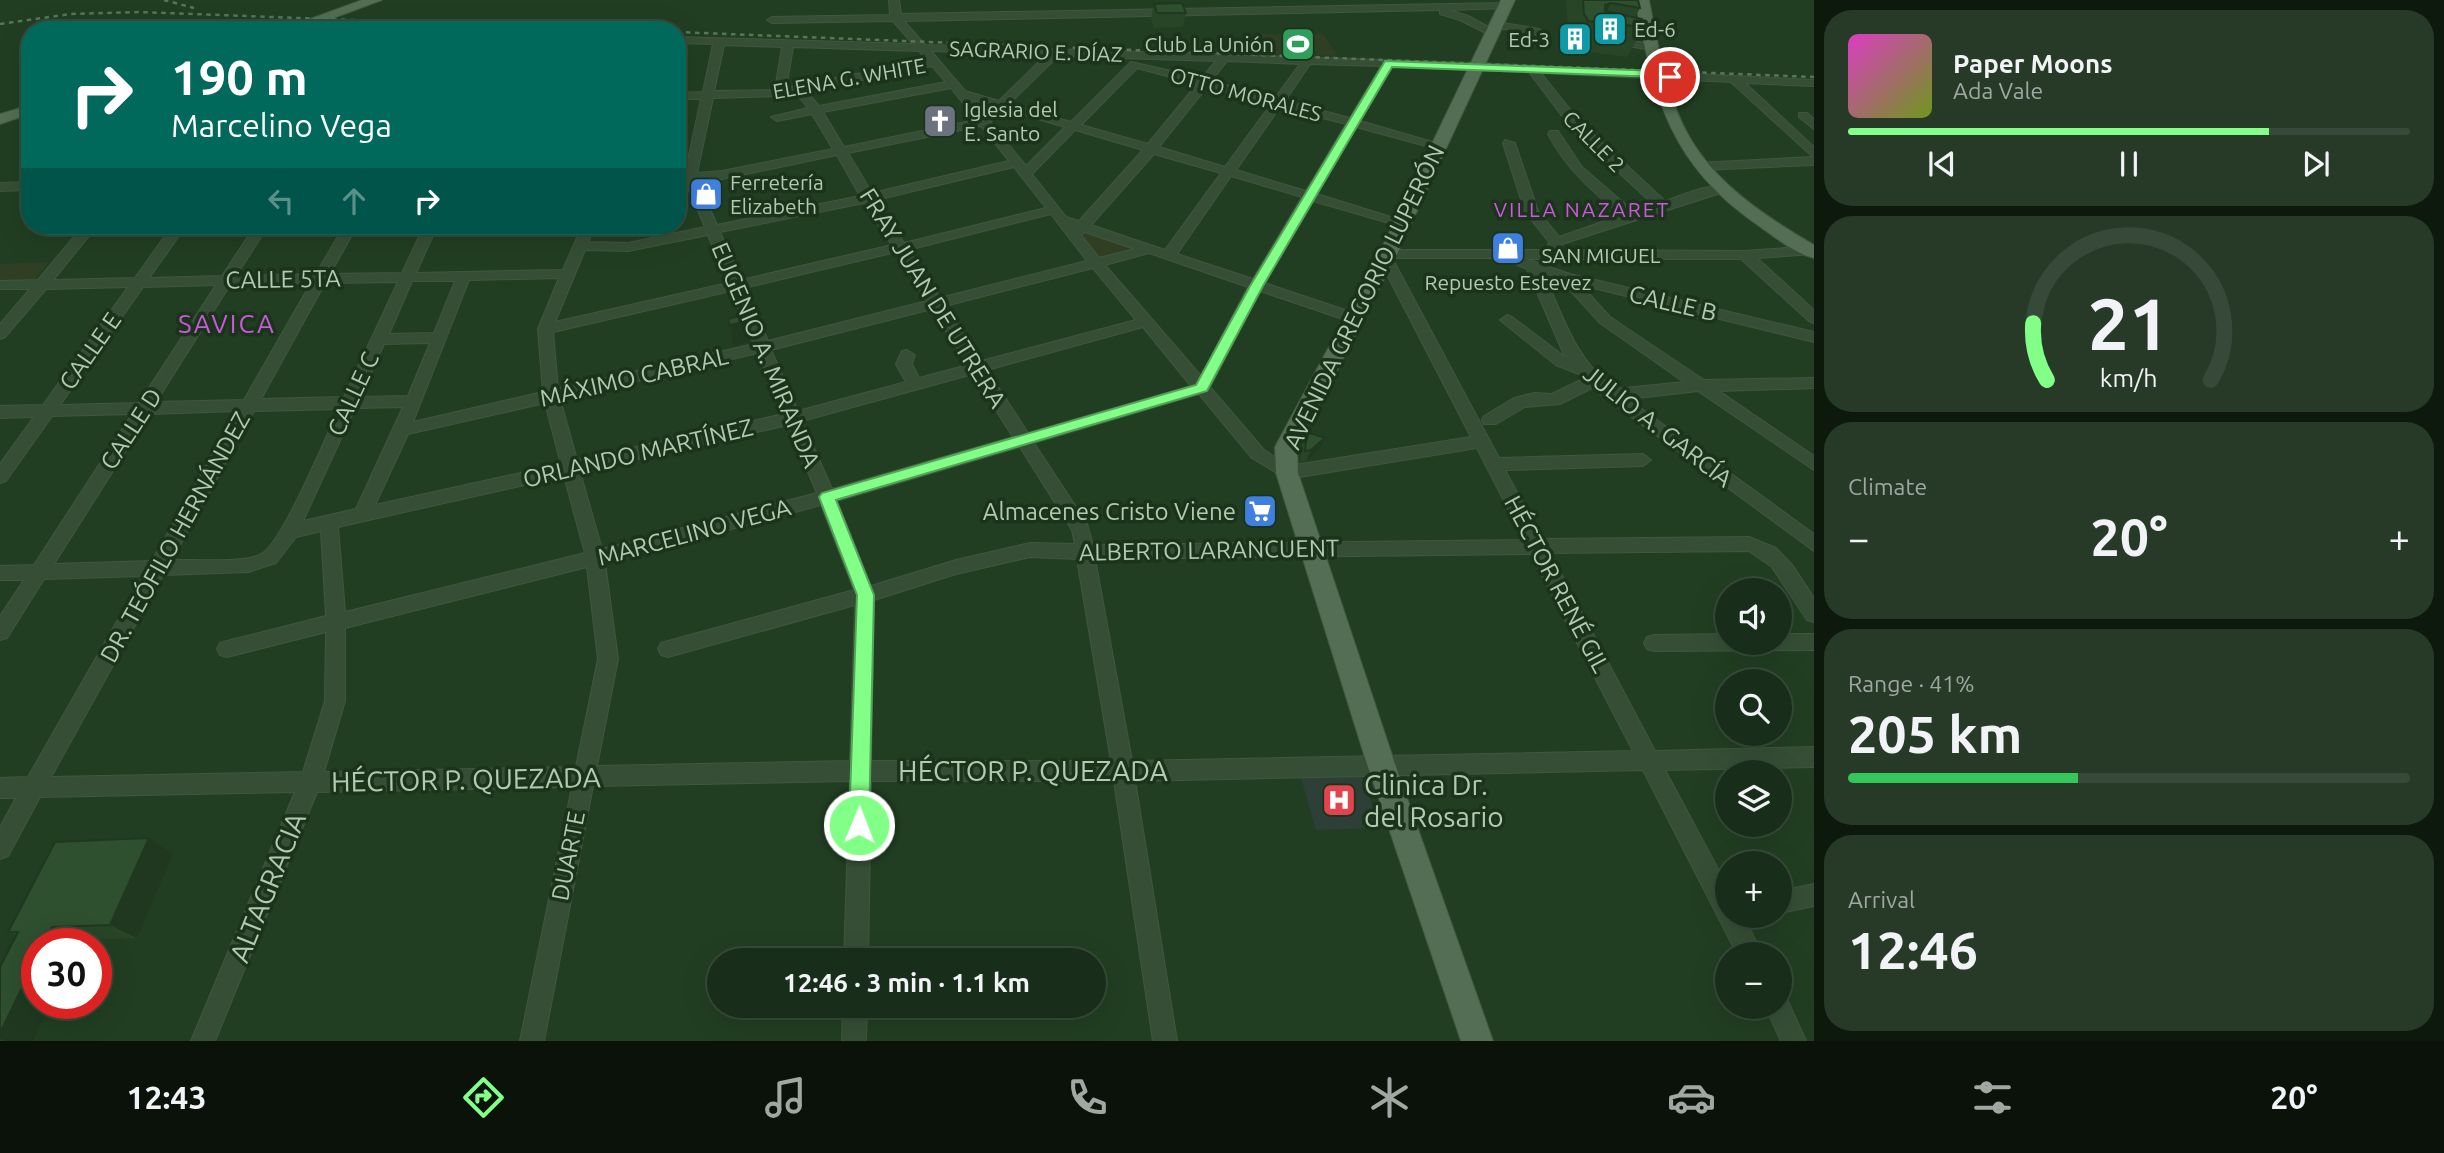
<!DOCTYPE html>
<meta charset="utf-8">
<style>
body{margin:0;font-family:Ubuntu,sans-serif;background:#263a27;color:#f1f3f6;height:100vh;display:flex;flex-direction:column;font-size:26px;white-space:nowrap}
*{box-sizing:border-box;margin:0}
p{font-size:23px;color:#9fa8a2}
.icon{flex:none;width:38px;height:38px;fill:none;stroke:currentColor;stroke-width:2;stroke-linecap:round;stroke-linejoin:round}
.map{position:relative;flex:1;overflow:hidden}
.sheet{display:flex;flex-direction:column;gap:10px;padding:10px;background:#0e190e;width:630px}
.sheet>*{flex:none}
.top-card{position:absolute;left:21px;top:21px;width:665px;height:214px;border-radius:28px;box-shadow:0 7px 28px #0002,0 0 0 2px #374a39;background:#00695c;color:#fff;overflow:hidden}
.controls{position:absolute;left:1715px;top:578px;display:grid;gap:14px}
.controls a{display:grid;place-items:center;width:77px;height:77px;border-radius:50%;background:#192e1a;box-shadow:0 7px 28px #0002,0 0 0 2px #374a39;font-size:35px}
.speed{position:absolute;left:21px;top:928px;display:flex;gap:14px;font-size:35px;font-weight:700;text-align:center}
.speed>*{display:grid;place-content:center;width:91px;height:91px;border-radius:50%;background:#192e1a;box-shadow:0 7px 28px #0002,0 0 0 2px #374a39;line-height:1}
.speed .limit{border:10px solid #d22;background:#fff;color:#111}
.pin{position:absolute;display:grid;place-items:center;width:60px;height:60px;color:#fff;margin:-30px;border:4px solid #fff;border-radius:50%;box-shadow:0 2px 7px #0007}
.me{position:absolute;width:77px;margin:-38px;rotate:1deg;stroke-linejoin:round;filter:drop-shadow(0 0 5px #0008)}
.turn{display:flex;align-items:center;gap:24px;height:147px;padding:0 35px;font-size:32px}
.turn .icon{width:91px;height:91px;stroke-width:2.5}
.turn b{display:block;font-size:49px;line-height:60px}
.lanes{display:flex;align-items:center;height:66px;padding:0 35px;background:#0003;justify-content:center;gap:35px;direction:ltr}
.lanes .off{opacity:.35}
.big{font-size:52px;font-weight:600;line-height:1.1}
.sheet .tile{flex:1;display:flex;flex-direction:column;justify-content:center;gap:10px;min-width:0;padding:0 24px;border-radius:28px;background:#263a27}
.sheet .dial{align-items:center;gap:0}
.dial svg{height:182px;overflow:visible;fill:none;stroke:#374a39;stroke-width:7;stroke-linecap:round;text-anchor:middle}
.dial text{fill:#f1f3f6;stroke:none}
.song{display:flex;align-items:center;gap:21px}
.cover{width:84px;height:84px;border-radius:10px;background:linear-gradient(135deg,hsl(310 70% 55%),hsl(80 70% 35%))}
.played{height:7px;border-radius:4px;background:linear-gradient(90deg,#81ff87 75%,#374a39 75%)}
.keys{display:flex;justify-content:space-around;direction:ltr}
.heat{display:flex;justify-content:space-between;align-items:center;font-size:38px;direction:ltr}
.charge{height:10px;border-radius:5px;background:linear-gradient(90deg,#34c759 41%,#374a39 0)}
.trip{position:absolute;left:707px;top:948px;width:399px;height:70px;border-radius:35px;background:#192e1a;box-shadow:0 7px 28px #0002,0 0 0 2px #374a39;font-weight:600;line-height:70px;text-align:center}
.menu{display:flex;height:112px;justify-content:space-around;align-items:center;background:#0a120a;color:#9fa8a2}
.menu .icon{width:49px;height:49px}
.menu .selected{color:#81ff87}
.menu b{font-size:32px;color:#f1f3f6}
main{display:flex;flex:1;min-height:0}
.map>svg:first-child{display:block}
.medical{fill:#2e3f37}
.green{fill:#303f23}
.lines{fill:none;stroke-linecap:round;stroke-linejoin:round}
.minor-casing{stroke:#3f573f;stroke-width:2}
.major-casing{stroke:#3f573f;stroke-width:2}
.minor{fill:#364e36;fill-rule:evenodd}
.major{fill:#536e54;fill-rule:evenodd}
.rail{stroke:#577658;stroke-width:2.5;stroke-dasharray:4.5 4.5;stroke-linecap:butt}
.wall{fill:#284528}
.shaded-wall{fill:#203820}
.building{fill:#2e502e;stroke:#203820;stroke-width:2}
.route{fill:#81ff87;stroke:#54a658;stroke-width:2}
.labels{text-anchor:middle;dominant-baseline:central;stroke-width:7;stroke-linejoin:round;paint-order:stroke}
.far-poi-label{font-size:21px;fill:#b1cab2;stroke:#1b331b;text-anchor:start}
.far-street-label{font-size:21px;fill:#b1cab2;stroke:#1b331b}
.far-neighbourhood-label{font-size:21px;letter-spacing:2px;fill:#cb59dd;stroke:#1b331b}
.street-label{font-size:24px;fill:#b1cab2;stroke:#1b331b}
.poi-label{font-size:24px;fill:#b1cab2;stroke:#1b331b;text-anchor:end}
.neighbourhood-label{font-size:26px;letter-spacing:2px;fill:#cb59dd;stroke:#1b331b}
.near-street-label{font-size:28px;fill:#b1cab2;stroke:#1b331b}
.near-poi-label{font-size:28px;fill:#b1cab2;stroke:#1b331b;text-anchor:start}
</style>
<main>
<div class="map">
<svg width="1814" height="1041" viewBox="0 0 1814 1041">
<rect width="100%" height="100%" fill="#213e22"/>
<!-- medical -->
<path class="medical" d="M1360,770L1380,828L1316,830L1299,771Z"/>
<!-- green -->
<path class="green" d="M1258,34H1323L1338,56L1272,54Z
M1088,231L1135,247L1099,258L1082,237Z
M49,262L34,280L0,281V264Z"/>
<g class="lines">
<!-- minor casing -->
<g class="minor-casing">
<path id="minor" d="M889,0H899L901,14L1505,3L1509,4V8L1449,10L1468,16L1496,31V35L1492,36L1460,20L1440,14V10L904,21L925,45L1475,63L1814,80V86L1745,83L1814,147V165L1701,170L1695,166L1697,163L1813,157L1731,82L1541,73L1580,122L1665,201C1681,196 1716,179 1730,190L1562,244L1560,250L1745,251L1814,246V254L1757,258L1814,310V323L1809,321L1741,259H1526L1570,274L1814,332V342L1581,285L1610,317L1704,380L1814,378V388L1719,391L1814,456V470L1698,391L1628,399L1814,534V551L1592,388L1560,404L1525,407L1496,424H1484L1482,420L1484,416L1514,398L1534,393L1552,394L1583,379L1579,374L1556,365L1500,320L1507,315L1512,317L1565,357L1527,269L1502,258H1392L1499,458L1643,454L1651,460L1643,466L1505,470L1542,539L1749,537L1776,548L1793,566L1814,598V622L1807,620L1772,567L1749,551L1550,553L1655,751L1814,747V767L1665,770L1727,886V915H1743L1762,954H1737L1643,770L1135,781L1177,1041H1153L1114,781H871L868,961H844L850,781L593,786L544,1041H520L572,787L317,792L215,1041H191L295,792L40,797L8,856L0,859V827L16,798H0V778L28,777L143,576L44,579L7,638L0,640V616L24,580H0V566L34,565L132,414L52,416L6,481L0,483V464L34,417L0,418V406L43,405L128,287L46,289L5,337L0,339V324L30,289H0V281L38,280L83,226H97L53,280L135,278L172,226H186L149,278L222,276L255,226H268L236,276L316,274L344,226H357L330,274L402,273L424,226H496L489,230L435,231L416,273L563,270L582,226H595L588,242L628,243L705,227L685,181L677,182V174H685L701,99H677V93L703,92L713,44L677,43V37L913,44L893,21L772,23L767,20L772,17L890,15ZM724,45L782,47L775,90L714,91ZM793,47L919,51L927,60L786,88ZM931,51L1046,55L999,101L965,91ZM1058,56L1216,61L1202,78L1131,62L1071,122L1009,104ZM1227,61L1300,64L1275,98L1211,81ZM1310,64L1381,66L1350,118L1285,101ZM932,66L946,82L819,106L806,91ZM1392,67L1529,72L1571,128L1654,205L1634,212L1582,167L1558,131H1550L1548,134C1566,168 1592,192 1622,215L1559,237L1538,211L1515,143L1505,140L1503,143L1525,212L1549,242L1546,250H1388L1383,251L1379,259L1471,437L1289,466L1264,450L1210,387L1260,291L1355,323L1362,318L1360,315L1265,283L1313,201L1403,227L1410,223L1317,194L1356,127L1437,149L1443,145L1360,121ZM1137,68L1197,84L1148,144L1081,125ZM1207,87L1271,104L1225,167L1159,147ZM951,88L976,120L844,147L823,112ZM796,93L808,108L771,117L777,121L812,114L833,149L722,171L697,173L713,98L780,96ZM973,100L994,106L985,115ZM1280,107L1346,124L1306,191L1236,170ZM1004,109L1065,127L1026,166L990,122ZM981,126L1009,161L872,193L848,153ZM1075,130L1143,150L1079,221L1066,217L1032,174ZM1154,154L1221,173L1165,250L1091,225ZM837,155L860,196L717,225L697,180L722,179ZM1014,167L1046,208L904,243L876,200ZM1231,176L1302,197L1253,279L1177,254ZM864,203L892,245L741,280L720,232ZM1051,214L1087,261L940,298L908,250ZM1085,232L1135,249L1099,258L1081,235ZM708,235L728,283L555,322L585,250L628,251ZM896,252L927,301L768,341L744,288ZM1149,253L1248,287L1201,376L1105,265ZM1093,268L1136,320L981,361L945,306ZM1544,274L1561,280L1600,323L1684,382L1615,389C1576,361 1563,317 1544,274ZM559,278L538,329L543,392L413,422L469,280ZM412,281H455L434,333L389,334ZM398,282L344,397L261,399L325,283ZM311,283L244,400L156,402L230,285ZM216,285L139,403L60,405L143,287ZM731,291L754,344L558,389L553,332ZM932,309L968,365L919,378L912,364L915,355L907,350L902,351L896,364L906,382L798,411L771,350ZM1143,327L1191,386L1028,433L987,370ZM430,343L408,396L360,397L384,344ZM758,353L784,414L577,460L560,399ZM973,374L1013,437L832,489L802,421ZM1199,394L1252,458L1287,479L1477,448L1524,540L1093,545L1087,524L1034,443ZM545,403L561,464L375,505L408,434ZM403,407L356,509L303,521L355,408ZM339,409C326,436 284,539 263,553C247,564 192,559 172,560L254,411ZM237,411L152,561L54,564L149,414ZM788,425L817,493L602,549L580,472ZM1020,447L1072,530L1075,544L1030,543L956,560L871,586L837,501ZM564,476L585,553L345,612L338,527ZM821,505L854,590L668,641L661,643L658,649L661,655L668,657L855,605L850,761L597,766L618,659L605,563ZM321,531L326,616L227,641L220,643L217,649L220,655L227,657L326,632L325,701L303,772L51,777L163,575L248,572L276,563L296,537ZM1531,554L1633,751L1132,761L1095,559ZM1030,557L1077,559L1111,761H871L874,600L956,574ZM587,567L598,659L576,767L324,772L345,701V628Z
M412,21L550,27L555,30L412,27L397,30H322L327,27L389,25Z
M1497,22L1539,29L1544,32L1539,35L1493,27L1492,25Z
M1613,38L1652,44L1657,47L1652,50L1609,43V39Z
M1799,113H1807L1814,119V129L1799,117Z
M30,182V190L0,191V183Z
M1727,634V642H1780V634H1814V650L1654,651L1647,649L1644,643L1647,637L1654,635Z
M1814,884V906L1780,913V891Z
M1780,995L1786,997L1806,1041H1781L1765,1006H1780Z
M843,1006H867L866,1041H842Z"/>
</g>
<!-- major casing -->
<g class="major-casing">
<path id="major" d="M362,0H382L301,30H280Z
M1501,0H1515L1397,254L1297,447L1298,473L1395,764L1493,1041H1461L1367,764L1276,473L1275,447L1379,254Z
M1635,0H1649C1658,46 1666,97 1690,138C1718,186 1768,218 1814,245V258C1795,254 1775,237 1759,226C1670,164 1655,101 1635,0Z
M30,105V114L0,124V114Z"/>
</g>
<!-- minor -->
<use href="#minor" class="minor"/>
<!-- major -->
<use href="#major" class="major"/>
<!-- rail -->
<path class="rail" d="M164,0L194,8
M0,24L71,14L139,12L619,30
M677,32L1814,77"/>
</g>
<!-- wall -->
<path class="wall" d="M1566,0H1638L1640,8L1635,17L1644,27L1627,57L1573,50L1569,43Z
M1154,4L1186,13L1183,27L1154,28L1151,19Z
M1307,432L1320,448L1306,461L1300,462L1302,442Z
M149,838L173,854L137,938L80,940L79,943H37L51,1003L33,1041H0V967L16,935L8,932Z"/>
<!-- shaded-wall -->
<path class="shaded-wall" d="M1611,3L1601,23L1605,5Z
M747,321L750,342L733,346L730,325Z
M1325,438L1320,448L1306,461L1311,450Z
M149,838L173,854L137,938L110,925Z
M52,927L80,940L79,943H44Z
M37,957V1003H51L33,1041H5L0,1039V1033Z"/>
<!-- building -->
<path class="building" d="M1583,0H1638L1640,8L1611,3L1605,5V11L1642,19L1644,27L1588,21L1584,14Z
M1182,3L1186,13H1157L1154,4Z
M744,315L747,321L730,325L728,319Z
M1307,432L1325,438L1311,450L1305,451Z
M149,838L110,925L52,927L44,943H37V957L0,1033V967L18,932H8L55,842Z"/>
<!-- route -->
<path class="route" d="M1385,61L1659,71L1675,77L1670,80L1658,77L1392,67L1263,286L1207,391L836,500L874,595L869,825L866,832L859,835L852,832L849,825L857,595L819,497L822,493L1196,385L1250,286Z"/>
<!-- icons -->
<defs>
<g id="building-square" transform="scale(1.75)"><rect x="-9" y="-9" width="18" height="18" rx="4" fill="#0f9aa8" stroke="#1b331b"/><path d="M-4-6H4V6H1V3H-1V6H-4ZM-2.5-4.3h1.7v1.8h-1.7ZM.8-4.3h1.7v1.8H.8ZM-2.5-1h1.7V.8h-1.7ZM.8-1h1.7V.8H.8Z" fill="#fff"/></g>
<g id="stadium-square" transform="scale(1.75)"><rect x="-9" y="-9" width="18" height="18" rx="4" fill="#2e9e5b" stroke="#1b331b"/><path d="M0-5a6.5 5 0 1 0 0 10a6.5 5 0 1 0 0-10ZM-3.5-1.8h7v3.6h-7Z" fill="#fff"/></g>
<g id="church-square" transform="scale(1.75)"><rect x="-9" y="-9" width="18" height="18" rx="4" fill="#6b7280" stroke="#1b331b"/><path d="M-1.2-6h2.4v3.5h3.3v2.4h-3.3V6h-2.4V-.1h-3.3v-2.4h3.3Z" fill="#fff"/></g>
<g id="shop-square" transform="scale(1.75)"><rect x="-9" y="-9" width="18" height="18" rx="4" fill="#3f7fe0" stroke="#1b331b"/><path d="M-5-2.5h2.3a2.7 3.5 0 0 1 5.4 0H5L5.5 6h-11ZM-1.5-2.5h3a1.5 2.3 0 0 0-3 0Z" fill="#fff"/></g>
<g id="supermarket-square" transform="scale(1.75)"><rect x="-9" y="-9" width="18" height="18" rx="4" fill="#3f7fe0" stroke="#1b331b"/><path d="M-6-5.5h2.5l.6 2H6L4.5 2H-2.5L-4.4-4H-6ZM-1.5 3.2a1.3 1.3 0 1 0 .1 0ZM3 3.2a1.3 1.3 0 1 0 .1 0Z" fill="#fff"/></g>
<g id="hospital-square" transform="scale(1.75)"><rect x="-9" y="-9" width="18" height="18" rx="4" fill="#e0444e" stroke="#1b331b"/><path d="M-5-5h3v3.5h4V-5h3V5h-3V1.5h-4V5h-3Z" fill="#fff"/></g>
</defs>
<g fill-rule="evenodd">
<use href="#building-square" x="1610" y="29"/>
<use href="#building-square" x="1575" y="39"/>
<use href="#stadium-square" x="1298" y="44"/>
<use href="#church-square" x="940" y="121"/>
<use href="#shop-square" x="706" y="194"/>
<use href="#shop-square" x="1508" y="248"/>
<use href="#supermarket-square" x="1260" y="511"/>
<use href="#hospital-square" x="1339" y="800"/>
</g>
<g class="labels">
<!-- far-poi labels -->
<g class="far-poi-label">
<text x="1634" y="29">Ed-6</text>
<text x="1550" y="39" text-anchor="end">Ed-3</text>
<text x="1274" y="44" text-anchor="end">Club La Unión</text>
<text x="964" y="109">Iglesia del<tspan x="964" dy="24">E. Santo</tspan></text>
<text x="730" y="182">Ferretería<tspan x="730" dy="24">Elizabeth</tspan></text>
<text x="1508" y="282" text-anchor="middle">Repuesto Estevez</text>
</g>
<!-- far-street labels -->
<g class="far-street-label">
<text transform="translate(1036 51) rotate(2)">SAGRARIO E. DÍAZ</text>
<text transform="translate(849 78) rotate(-10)">ELENA G. WHITE</text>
<text transform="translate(1246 94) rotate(15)">OTTO MORALES</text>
<text transform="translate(1594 141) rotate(45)">CALLE 2</text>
<text x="1601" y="255">SAN MIGUEL</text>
</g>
<!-- far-neighbourhood labels -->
<g class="far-neighbourhood-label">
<text x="1582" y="209">VILLA NAZARET</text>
</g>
<!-- street labels -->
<g class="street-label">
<text transform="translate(283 279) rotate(-1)">CALLE 5TA</text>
<text transform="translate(1364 297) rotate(-64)">AVENIDA GREGORIO LUPERÓN</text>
<text transform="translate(933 298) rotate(58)">FRAY JUAN DE UTRERA</text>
<text transform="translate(1673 303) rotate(13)">CALLE B</text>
<text transform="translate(90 351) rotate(-55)">CALLE E</text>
<text transform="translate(766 355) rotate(67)">EUGENIO A. MIRANDA</text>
<text transform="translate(634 377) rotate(-13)">MÁXIMO CABRAL</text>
<text transform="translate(353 394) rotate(-65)">CALLE C</text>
<text transform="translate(1658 426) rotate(38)">JULIO A. GARCÍA</text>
<text transform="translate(131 429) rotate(-57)">CALLE D</text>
<text transform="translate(638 453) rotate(-13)">ORLANDO MARTÍNEZ</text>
<text transform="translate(694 532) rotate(-15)">MARCELINO VEGA</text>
<text transform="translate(175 537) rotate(-61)">DR. TEÓFILO HERNÁNDEZ</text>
<text transform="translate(1209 550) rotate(-1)">ALBERTO LARANCUENT</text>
<text transform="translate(1557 584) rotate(62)">HÉCTOR RENÉ GIL</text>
<text transform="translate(568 856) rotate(-79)">DUARTE</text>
</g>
<!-- poi labels -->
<g class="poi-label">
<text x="1236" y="511">Almacenes Cristo Viene</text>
</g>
<!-- neighbourhood labels -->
<g class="neighbourhood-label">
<text x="227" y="323">SAVICA</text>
</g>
<!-- near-street labels -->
<g class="near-street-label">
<text x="1033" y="770">HÉCTOR P. QUEZADA</text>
<text transform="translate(466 779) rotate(-1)">HÉCTOR P. QUEZADA</text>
<text transform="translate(267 887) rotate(-68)">ALTAGRACIA</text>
</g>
<!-- near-poi labels -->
<g class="near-poi-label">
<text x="1364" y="784">Clinica Dr.<tspan x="1364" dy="32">del Rosario</tspan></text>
</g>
</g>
</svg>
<div class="controls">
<a><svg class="icon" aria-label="sound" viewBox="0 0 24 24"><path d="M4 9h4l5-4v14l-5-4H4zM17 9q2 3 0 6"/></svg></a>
<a><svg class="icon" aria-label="search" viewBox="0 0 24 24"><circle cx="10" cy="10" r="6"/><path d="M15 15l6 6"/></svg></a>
<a><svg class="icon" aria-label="layers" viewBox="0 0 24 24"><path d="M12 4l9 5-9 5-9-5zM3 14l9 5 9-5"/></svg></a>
<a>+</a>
<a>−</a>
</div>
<div class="speed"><div class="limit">30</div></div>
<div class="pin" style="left:1670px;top:77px;background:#d93025"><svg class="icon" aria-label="arrive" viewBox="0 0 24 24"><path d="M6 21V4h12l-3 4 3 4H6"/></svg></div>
<svg class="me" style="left:859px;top:825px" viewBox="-20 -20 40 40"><circle r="17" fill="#81ff87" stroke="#fff" stroke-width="3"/><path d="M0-11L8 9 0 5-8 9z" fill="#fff"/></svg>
<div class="trip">12:46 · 3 min · 1.1 km</div>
<div class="top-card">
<div class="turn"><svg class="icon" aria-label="right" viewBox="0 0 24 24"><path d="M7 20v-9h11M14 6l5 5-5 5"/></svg><div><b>190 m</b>Marcelino Vega</div></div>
<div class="lanes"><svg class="icon off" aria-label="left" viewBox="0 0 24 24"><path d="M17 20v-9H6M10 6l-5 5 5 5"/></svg><svg class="icon off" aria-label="ahead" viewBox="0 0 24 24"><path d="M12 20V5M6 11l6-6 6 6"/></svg><svg class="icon" aria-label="right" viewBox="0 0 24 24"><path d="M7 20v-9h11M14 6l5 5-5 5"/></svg></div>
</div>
</div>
<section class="sheet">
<div class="tile">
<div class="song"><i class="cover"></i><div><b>Paper Moons</b><p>Ada Vale</p></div></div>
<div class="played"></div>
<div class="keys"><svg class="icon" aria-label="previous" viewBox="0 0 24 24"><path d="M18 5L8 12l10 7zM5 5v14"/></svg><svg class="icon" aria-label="pause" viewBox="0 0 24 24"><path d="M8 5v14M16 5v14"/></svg><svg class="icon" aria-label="next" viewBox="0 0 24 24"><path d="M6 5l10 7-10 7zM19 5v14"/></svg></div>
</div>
<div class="tile dial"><svg viewBox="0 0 100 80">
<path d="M14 69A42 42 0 1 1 86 69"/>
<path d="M14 69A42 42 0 0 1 8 44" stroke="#81ff87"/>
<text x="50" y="56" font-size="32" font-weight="700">21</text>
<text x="50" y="72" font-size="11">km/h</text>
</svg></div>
<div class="tile"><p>Climate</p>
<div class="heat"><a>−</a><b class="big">20°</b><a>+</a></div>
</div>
<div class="tile"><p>Range · 41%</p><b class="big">205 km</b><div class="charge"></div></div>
<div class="tile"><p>Arrival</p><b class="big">12:46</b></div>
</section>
</main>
<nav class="menu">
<b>12:43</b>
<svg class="icon selected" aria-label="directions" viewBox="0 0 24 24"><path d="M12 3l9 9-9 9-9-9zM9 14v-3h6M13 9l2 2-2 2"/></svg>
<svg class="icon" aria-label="music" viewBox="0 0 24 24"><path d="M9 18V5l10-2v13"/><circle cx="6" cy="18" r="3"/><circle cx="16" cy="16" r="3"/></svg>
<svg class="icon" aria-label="phone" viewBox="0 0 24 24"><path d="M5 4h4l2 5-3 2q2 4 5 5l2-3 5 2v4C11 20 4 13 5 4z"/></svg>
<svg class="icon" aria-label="climate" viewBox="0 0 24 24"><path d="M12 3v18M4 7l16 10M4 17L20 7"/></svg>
<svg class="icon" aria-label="car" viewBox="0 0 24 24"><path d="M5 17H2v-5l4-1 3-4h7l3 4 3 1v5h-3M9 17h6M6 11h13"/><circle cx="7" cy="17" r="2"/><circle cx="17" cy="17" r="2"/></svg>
<svg class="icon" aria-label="filters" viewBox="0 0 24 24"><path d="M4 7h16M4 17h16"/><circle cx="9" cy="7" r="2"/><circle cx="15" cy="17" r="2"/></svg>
<b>20°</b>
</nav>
